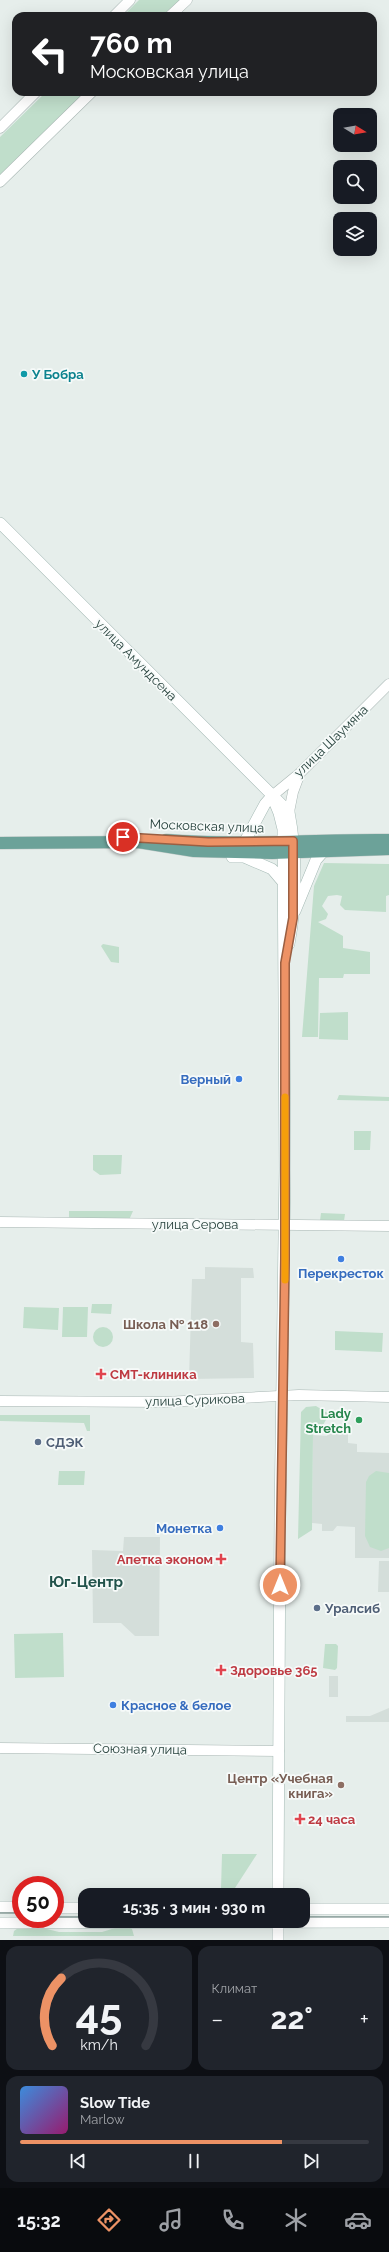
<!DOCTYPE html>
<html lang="ru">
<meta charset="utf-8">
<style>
body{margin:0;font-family:Raleway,sans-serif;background:#20242c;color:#f1f3f6;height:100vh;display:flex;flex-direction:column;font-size:15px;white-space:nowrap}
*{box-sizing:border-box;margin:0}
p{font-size:13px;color:#9ea1a6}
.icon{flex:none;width:22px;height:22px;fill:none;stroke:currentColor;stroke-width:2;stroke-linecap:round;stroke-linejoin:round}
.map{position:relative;height:1940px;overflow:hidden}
.details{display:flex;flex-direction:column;gap:6px;padding:6px;background:#0d0f14;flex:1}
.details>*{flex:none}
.guide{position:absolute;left:12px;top:12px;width:365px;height:84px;border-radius:12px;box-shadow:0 4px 16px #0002;background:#202124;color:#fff;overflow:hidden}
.needle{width:26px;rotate:101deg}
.controls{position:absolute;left:333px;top:108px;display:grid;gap:8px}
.controls a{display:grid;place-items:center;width:44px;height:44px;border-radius:8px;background:#171b24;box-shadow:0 4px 16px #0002;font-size:20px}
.speed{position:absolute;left:12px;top:1876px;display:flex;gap:8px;font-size:20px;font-weight:700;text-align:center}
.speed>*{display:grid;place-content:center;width:52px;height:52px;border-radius:50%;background:#171b24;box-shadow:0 4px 16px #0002;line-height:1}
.speed .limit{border:6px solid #d22;background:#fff;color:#111}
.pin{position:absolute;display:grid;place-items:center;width:34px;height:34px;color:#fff;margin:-17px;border:2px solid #fff;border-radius:50%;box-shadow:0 1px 4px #0007}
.me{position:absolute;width:44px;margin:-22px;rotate:0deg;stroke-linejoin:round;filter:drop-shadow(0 0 3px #0008)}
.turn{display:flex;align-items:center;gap:14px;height:84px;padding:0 12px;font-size:18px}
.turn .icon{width:52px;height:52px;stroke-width:2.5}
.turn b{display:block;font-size:28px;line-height:34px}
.big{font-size:30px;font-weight:700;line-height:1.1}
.details .widget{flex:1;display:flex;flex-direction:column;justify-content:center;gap:6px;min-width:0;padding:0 14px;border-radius:12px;background:#20242c}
.details .dial{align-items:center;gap:0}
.dial svg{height:104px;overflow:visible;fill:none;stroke:#363941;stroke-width:7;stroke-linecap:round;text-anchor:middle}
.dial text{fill:#f1f3f6;stroke:none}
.song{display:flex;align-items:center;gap:12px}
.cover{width:48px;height:48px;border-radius:6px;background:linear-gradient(135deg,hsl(210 70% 55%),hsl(320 70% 35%))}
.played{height:4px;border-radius:2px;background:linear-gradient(90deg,#ed9265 75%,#363941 75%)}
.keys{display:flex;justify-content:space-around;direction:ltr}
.heat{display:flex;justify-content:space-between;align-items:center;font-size:22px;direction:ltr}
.details .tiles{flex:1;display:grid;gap:6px;grid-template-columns:1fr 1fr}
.widget:last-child{grid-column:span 2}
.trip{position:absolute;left:78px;top:1888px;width:232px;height:40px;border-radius:12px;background:#171b24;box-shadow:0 4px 16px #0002;font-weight:700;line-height:40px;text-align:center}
.tab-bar{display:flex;height:64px;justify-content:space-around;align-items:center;background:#090b0e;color:#9ea1a6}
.tab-bar .icon{width:28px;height:28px}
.tab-bar .current{color:#ed9265}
.tab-bar b{font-size:18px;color:#f1f3f6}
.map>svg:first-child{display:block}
.built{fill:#d4deda}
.green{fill:#c0decb}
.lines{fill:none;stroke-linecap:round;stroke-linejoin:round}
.tertiary-casing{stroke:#a8b6b3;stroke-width:11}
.secondary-casing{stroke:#a4b9b4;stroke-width:12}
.primary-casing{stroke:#c2cac8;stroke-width:13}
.tertiary{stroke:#fff;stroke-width:10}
.secondary{stroke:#fff;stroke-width:11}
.primary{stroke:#6ca299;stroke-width:12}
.tram{stroke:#607b76;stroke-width:1}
.route-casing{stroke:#9a5f42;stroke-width:10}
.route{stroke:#ed9265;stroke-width:7}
.slow{stroke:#f59e0b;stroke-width:7}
.culture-dot{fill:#0f9aa8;stroke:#f6faf9;stroke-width:1.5}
.shop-dot{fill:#3f7fe0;stroke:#f6faf9;stroke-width:1.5}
.education-dot{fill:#8d6e63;stroke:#f6faf9;stroke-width:1.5}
.health-dot{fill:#e0444e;stroke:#f6faf9;stroke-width:1.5}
.leisure-dot{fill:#2e9e5b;stroke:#f6faf9;stroke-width:1.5}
.service-dot{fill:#5c6f8a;stroke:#f6faf9;stroke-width:1.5}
.labels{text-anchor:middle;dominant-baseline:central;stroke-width:3.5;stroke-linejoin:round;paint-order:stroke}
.culture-label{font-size:13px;font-weight:bold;fill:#0d838f;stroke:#f6faf9;text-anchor:start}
.street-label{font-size:13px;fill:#25403b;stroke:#f6faf9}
.shop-label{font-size:13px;font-weight:bold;fill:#366cbe;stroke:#f6faf9;text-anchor:end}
.education-label{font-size:13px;font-weight:bold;fill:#785e54;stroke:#f6faf9;text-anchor:end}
.health-label{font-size:13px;font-weight:bold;fill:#be3a42;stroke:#f6faf9;text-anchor:start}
.leisure-label{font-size:13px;font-weight:bold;fill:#27864d;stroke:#f6faf9;text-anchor:end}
.service-label{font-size:13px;font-weight:bold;fill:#4e5e75;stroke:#f6faf9;text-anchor:start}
.quarter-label{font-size:15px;font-weight:bold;fill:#21524a;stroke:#f6faf9}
</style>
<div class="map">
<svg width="389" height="1940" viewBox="0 0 389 1940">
<rect width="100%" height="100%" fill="#e6eeeb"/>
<!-- built -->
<path class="built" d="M205,1267L253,1268L254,1278H241V1342L253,1343L254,1378L189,1379L192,1279H205Z
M330,1430H348V1443L357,1444V1452L389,1453V1558H355V1527L337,1526L333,1531H322V1524L312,1523L313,1435L327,1436Z
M124,1537H160L159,1636H135L121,1623H93L92,1550L123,1551Z
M379,1561H389V1592H378Z
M329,1676H338V1697H329Z
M389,1708V1722H346V1716H370Z"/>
<!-- green -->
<path class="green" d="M139,0H180L164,16H123Z
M46,92H87L0,177V137Z
M324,863L389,864V895L386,896V912L345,910L340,905L342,896L337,895L328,896L322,906L328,914L326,919L318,922L343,936V948L370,952V974H344L343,978H319L318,1037H302L314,886Z
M103,944L119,947V963L111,962L101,946Z
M348,1012V1040L319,1039L320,1013Z
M339,1095L389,1097V1101L337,1100Z
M354,1131H371L370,1150H354Z
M93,1155H122L121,1174L100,1175L93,1170Z
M69,1211H133L129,1220L69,1221Z
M321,1213L345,1214L344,1221H320Z
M92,1304H112L111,1314L91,1313Z
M24,1307L59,1308L58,1330L23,1328Z
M63,1307H88L87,1337H62Z
M93 1337a10 10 0 1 1 20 0a10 10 0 1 1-20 0Z
M335,1331L383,1333L382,1352L335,1350Z
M316,1406L329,1414L321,1429L313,1434L312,1530L298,1539L301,1412L306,1407Z
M0,1415H90V1431H87L84,1423L0,1421Z
M59,1471H85L84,1485H58Z
M376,1471L389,1473V1548L381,1551L370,1547L365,1536L366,1482L369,1476Z
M63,1633L64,1677L15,1678L14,1634Z
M325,1644H336L338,1646L337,1668L335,1670L323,1668Z
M222,1854H257L235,1888L221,1889Z
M125,1925L132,1929L134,1936H13L14,1931L18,1928L39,1927L59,1932H102Z"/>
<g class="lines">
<!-- tertiary casing -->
<g class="tertiary-casing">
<path id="tertiary" d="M114,16L130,0
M170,16L187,0
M0,128L36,92
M0,182L92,92
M272,796L300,773L389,684
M289,812L293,792L300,773
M0,1222L389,1226
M0,1401L165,1402L299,1395L389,1397
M0,1748L279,1751"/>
</g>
<!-- secondary casing -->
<g class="secondary-casing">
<path id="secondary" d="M0,523L289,812C297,854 297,902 289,944
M272,796L279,813L283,829L285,1169L280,1518L278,1895
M244,843L265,804L272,796
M232,857H244L272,869L283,882
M295,911L316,860L323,852
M0,1907H21
M55,1908H85
M303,1909H389
M0,1923L389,1922
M278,1940V1921"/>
</g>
<!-- primary casing -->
<g class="primary-casing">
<path id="primary" d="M166,840C241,846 315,839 389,840
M0,843L138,842L194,851L272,853L389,849"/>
</g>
<!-- tertiary -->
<use href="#tertiary" class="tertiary"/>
<!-- secondary -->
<use href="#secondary" class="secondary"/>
<!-- primary -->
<use href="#primary" class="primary"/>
<!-- tram -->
<path class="tram" d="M0,1913H21
M55,1917H85
M303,1917H389"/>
</g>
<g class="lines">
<!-- route casing -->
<g class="route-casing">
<path id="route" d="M123,837L208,842L293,841V918L285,963V1259L280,1585"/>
</g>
<!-- route -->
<use href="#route" class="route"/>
<!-- slow -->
<path class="slow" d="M285,1280V1097"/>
</g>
<!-- markers -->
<circle class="culture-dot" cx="24" cy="374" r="4"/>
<g class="shop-dot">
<circle cx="239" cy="1079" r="4"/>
<circle cx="341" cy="1259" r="4"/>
<circle cx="220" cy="1528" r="4"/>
<circle cx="113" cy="1705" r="4"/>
</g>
<g class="education-dot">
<circle cx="216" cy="1324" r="4"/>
<circle cx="341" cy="1785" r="4"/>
</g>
<g class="health-dot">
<path d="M99 1368h4v4h4v4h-4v4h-4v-4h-4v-4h4z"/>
<path d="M219 1553h4v4h4v4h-4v4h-4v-4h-4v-4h4z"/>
<path d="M219 1664h4v4h4v4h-4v4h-4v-4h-4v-4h4z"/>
<path d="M298 1813h4v4h4v4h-4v4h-4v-4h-4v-4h4z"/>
</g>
<circle class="leisure-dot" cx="359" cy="1420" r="4"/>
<g class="service-dot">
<circle cx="38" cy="1442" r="4"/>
<circle cx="317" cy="1608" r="4"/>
</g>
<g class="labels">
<!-- culture labels -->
<g class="culture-label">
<text x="32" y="374">У Бобра</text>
</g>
<!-- street labels -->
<g class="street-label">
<text transform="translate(136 660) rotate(45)">улица Амундсена</text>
<text transform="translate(331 741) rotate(-44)">улица Шаумяна</text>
<text transform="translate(207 826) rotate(2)">Московская улица</text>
<text x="195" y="1224">улица Серова</text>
<text transform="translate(195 1400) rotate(-2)">улица Сурикова</text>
<text transform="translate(140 1749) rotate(1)">Союзная улица</text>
</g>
<!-- shop labels -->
<g class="shop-label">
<text x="231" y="1079">Верный</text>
<text x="341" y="1273" text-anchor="middle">Перекресток</text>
<text x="212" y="1528">Монетка</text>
<text x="121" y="1705" text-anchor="start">Красное &amp; белое</text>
</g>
<!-- education labels -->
<g class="education-label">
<text x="208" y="1324">Школа № 118</text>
<text x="333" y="1778">Центр «Учебная<tspan x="333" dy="15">книга»</tspan></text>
</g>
<!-- health labels -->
<g class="health-label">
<text x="110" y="1374">СМТ-клиника</text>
<text x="213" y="1559" text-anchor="end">Апетка эконом</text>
<text x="230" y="1670">Здоровье 365</text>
<text x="308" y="1819">24 часа</text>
</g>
<!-- leisure labels -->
<g class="leisure-label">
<text x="351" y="1413">Lady<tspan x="351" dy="15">Stretch</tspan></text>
</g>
<!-- service labels -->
<g class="service-label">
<text x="46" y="1442">СДЭК</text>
<text x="325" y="1608">Уралсиб</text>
</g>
<!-- quarter labels -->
<g class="quarter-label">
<text x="86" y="1582">Юг-Центр</text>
</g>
</g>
</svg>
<div class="controls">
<a><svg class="needle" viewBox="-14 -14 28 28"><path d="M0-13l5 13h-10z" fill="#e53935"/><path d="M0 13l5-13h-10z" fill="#9ea1a6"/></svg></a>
<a><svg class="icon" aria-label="search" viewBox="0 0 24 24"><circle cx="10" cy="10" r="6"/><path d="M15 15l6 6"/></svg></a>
<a><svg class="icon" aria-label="layers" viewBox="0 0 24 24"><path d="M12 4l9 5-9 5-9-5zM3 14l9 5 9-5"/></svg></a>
</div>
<div class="speed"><div class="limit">50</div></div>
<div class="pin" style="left:123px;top:837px;background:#d93025"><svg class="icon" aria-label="arrive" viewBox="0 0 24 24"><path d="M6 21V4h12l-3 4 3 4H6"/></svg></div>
<svg class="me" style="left:280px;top:1585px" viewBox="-20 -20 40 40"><circle r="17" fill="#ed9265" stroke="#fff" stroke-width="3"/><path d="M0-11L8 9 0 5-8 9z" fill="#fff"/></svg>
<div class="trip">15:35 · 3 мин · 930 m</div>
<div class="guide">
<div class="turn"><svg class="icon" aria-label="left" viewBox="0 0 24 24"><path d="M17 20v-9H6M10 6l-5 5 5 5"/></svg><div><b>760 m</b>Московская улица</div></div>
</div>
</div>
<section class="details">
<div class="tiles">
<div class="widget dial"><svg viewBox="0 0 100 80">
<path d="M14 69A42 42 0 1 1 86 69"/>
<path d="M14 69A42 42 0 0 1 21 17" stroke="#ed9265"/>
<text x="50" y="56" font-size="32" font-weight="700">45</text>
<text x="50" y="72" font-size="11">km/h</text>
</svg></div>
<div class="widget"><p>Климат</p>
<div class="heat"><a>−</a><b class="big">22°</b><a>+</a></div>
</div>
<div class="widget">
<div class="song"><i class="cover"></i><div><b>Slow Tide</b><p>Marlow</p></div></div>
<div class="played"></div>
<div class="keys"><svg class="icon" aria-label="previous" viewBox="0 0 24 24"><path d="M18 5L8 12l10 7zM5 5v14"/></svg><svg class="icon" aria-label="pause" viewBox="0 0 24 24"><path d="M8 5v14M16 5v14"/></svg><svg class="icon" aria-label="next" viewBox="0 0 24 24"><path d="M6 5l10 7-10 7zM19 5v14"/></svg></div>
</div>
</div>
</section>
<nav class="tab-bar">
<b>15:32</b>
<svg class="icon current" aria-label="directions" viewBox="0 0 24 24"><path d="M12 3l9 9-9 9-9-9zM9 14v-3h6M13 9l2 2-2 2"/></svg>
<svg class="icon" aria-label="music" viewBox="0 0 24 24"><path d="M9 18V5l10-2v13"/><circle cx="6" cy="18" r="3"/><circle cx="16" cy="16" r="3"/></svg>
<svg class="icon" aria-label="phone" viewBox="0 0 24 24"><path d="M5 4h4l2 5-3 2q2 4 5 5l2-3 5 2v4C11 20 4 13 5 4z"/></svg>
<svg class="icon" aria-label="climate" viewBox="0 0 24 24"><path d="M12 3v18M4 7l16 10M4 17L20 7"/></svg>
<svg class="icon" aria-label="car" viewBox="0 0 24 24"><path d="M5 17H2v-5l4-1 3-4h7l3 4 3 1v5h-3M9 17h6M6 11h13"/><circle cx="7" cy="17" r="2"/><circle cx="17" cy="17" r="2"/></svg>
</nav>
